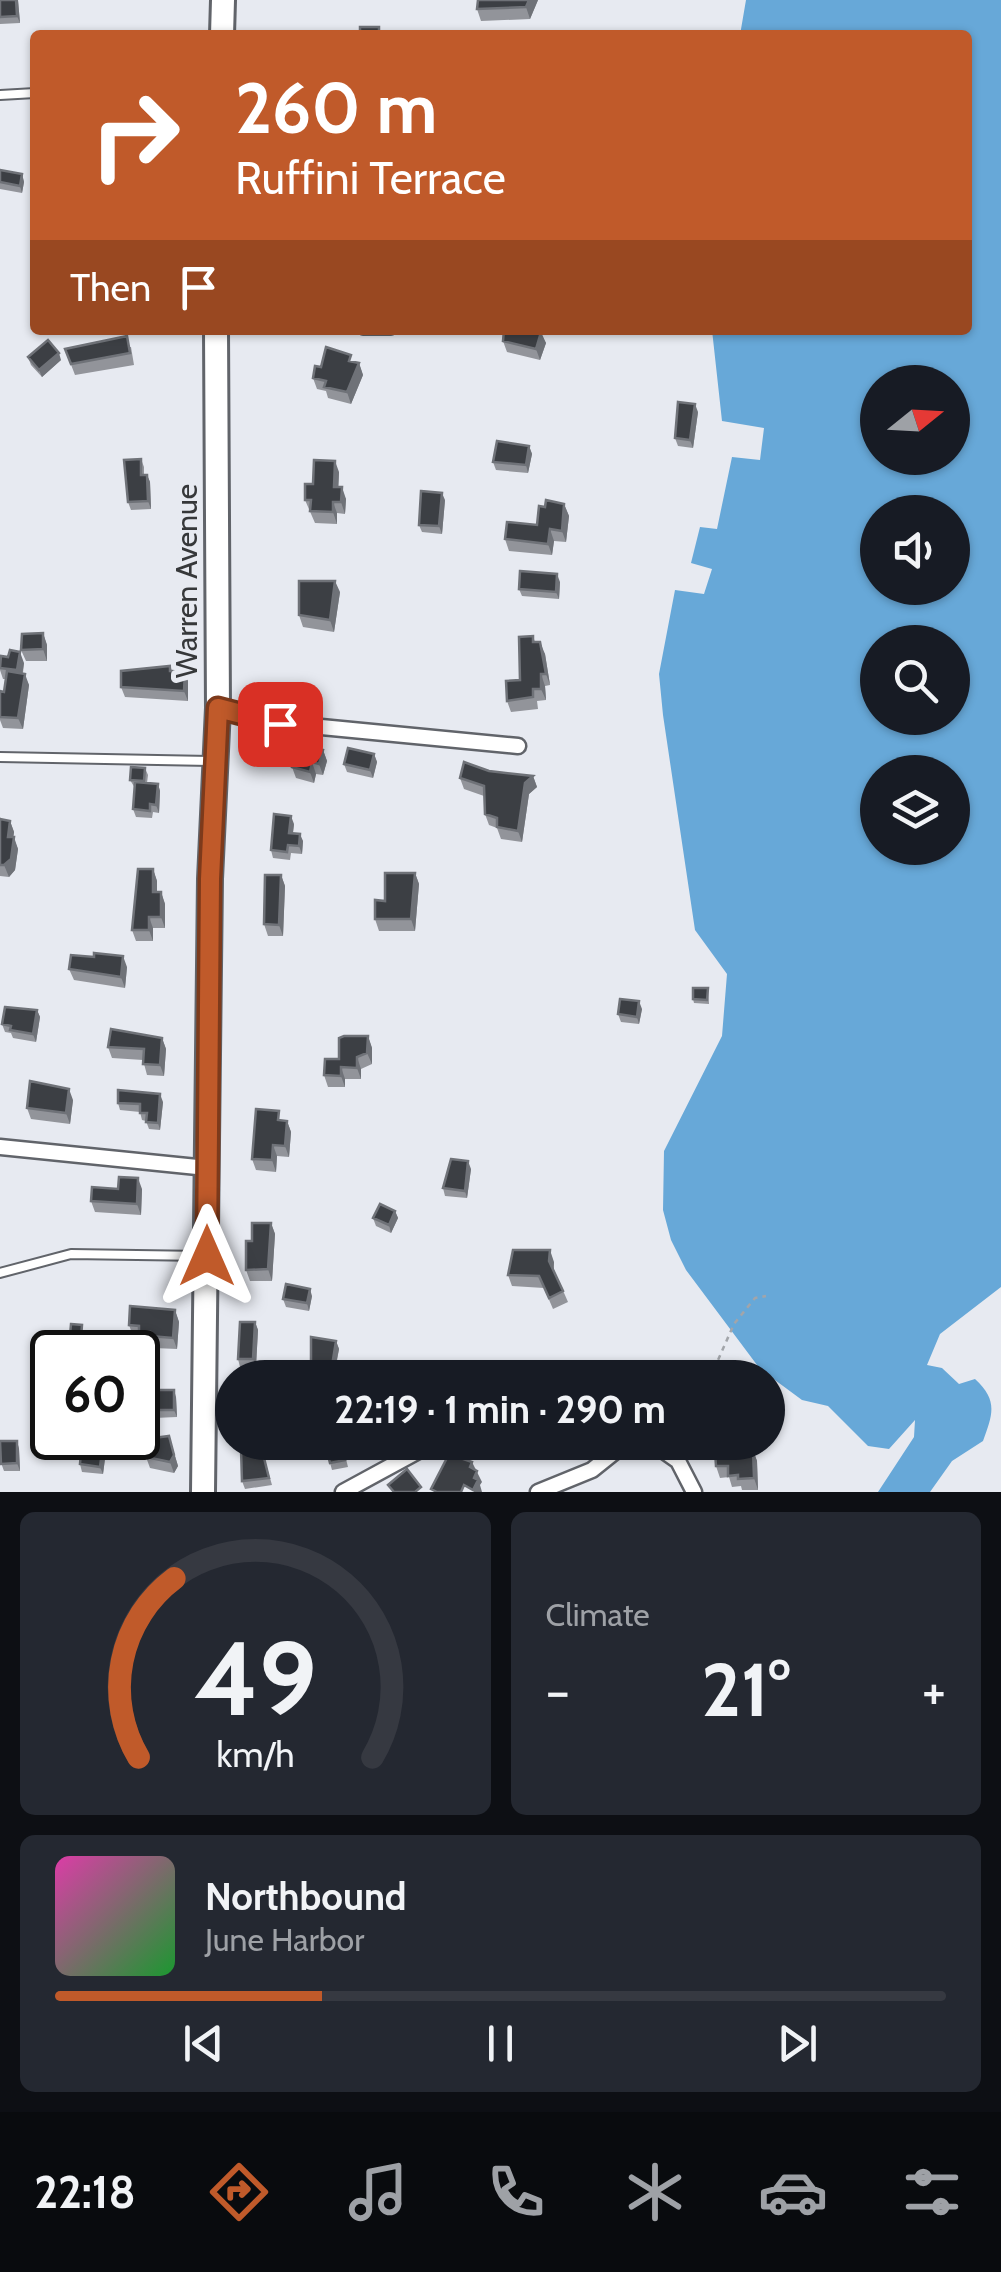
<!DOCTYPE html>
<meta charset="utf-8">
<style>
body{margin:0;font-family:Cabin,sans-serif;background:#242831;color:#f1f3f6;height:100vh;display:flex;flex-direction:column;font-size:38px;white-space:nowrap}
*{box-sizing:border-box;margin:0}
p{font-size:32px;color:#9ea1a6}
.icon{flex:none;width:55px;height:55px;fill:none;stroke:currentColor;stroke-width:2;stroke-linecap:round;stroke-linejoin:round}
.map{position:relative;height:1492px;overflow:hidden}
.side{display:flex;flex-direction:column;gap:20px;padding:20px;background:#0d0f14;flex:1}
.side>*{flex:none}
.top-card{position:absolute;left:30px;top:30px;width:942px;height:305px;border-radius:10px;box-shadow:0 2px 8px #0004;background:#c05a2a;color:#fff;overflow:hidden}
.needle{width:65px;rotate:72deg}
.buttons{position:absolute;left:860px;top:365px;display:grid;gap:20px}
.buttons a{display:grid;place-items:center;width:110px;height:110px;border-radius:50%;background:#171b24;box-shadow:0 2px 8px #0004;font-size:50px}
.speed{position:absolute;left:30px;top:1330px;display:flex;gap:20px;font-size:50px;font-weight:700;text-align:center}
.speed>*{display:grid;place-content:center;width:130px;height:130px;border-radius:50%;background:#171b24;box-shadow:0 2px 8px #0004;line-height:1}
.speed .limit{border:5px solid #111;border-radius:15px;background:#fff;color:#111}
.pin{position:absolute;display:grid;place-items:center;width:85px;height:85px;color:#fff;margin:-42px;border-radius:20px;box-shadow:0 5px 15px #0006}
.me{position:absolute;width:110px;margin:-55px;rotate:0deg;stroke-linejoin:round;filter:drop-shadow(0 0 8px #0008)}
.turn{display:flex;align-items:center;gap:35px;height:210px;padding:0 40px;font-size:45px}
.turn .icon{width:130px;height:130px;stroke-width:2.5}
.turn b{display:block;font-size:70px;line-height:85px}
.then{display:flex;align-items:center;height:95px;padding:0 40px;background:#0003;gap:20px;font-size:38px}
.big{font-size:75px;font-weight:700;line-height:1.1}
.side .card{flex:1;display:flex;flex-direction:column;justify-content:center;gap:15px;min-width:0;padding:0 35px;border-radius:15px;background:#242831}
.side .dial{align-items:center;gap:0}
.dial svg{height:260px;overflow:visible;fill:none;stroke:#363941;stroke-width:7;stroke-linecap:round;text-anchor:middle}
.dial text{fill:#f1f3f6;stroke:none}
.song{display:flex;align-items:center;gap:30px}
.cover{width:120px;height:120px;border-radius:15px;background:linear-gradient(135deg,hsl(320 70% 55%),hsl(130 70% 35%))}
.played{height:10px;border-radius:5px;background:linear-gradient(90deg,#c05a2a 30%,#363941 30%)}
.keys{display:flex;justify-content:space-around;direction:ltr}
.heat{display:flex;justify-content:space-between;align-items:center;font-size:55px;direction:ltr}
.side .tiles{flex:1;display:grid;gap:20px;grid-template-columns:1fr 1fr}
.card:last-child{grid-column:span 2}
.trip{position:absolute;left:215px;top:1360px;width:570px;height:100px;border-radius:50px;background:#171b24;box-shadow:0 2px 8px #0004;font-weight:700;line-height:100px;text-align:center}
.tabs{display:flex;height:160px;justify-content:space-around;align-items:center;background:#090b0e;color:#9ea1a6}
.tabs .icon{width:70px;height:70px}
.tabs .current{color:#c05a2a}
.tabs b{font-size:45px;color:#f1f3f6}
.map>svg:first-child{display:block}
.water{fill:#67a8d8;fill-rule:evenodd}
.lines{fill:none;stroke-linecap:round;stroke-linejoin:round}
.service-casing{stroke:#61646a;stroke-width:12}
.minor-casing{stroke:#61646a;stroke-width:19}
.primary-casing{stroke:#61646a;stroke-width:28}
.path{stroke:#a2a5aa;stroke-width:2.5;stroke-dasharray:5 5;stroke-linecap:butt}
.service{stroke:#fff;stroke-width:8}
.minor{stroke:#fff;stroke-width:14}
.primary{stroke:#fff;stroke-width:22}
.wall{fill:#92949a}
.shaded-wall{fill:#6f7278}
.building{fill:#3c3f44;stroke:#6f7278;stroke-width:2.5}
.route-casing{stroke:#7d3a1b;stroke-width:25}
.route{stroke:#c05a2a;stroke-width:18}
.labels{text-anchor:middle;dominant-baseline:central;stroke-width:10;stroke-linejoin:round;paint-order:stroke}
.street-label{font-size:30px;fill:#36383a;stroke:#e7eaf1}
</style>
<div class="map">
<svg width="1001" height="1492" viewBox="0 0 1001 1492">
<rect width="100%" height="100%" fill="#e7eaf1"/>
<!-- water -->
<path class="water" d="M746,0H1001V1287L940,1334L927,1365L942,1368L959,1384L975,1379C998,1400 993,1414 983,1441L952,1461L930,1492H878L914,1437L915,1420L889,1449L868,1446L828,1406L802,1400L760,1369L686,1270L671,1240L663,1210L664,1151L722,1036L727,974L695,930L663,715L659,674L675,590L704,594L712,569L691,563L700,527L717,529L732,457L760,460L764,428L722,421L712,330H968V35H740ZM878,382H952V458H878ZM878,512H952V588H878ZM878,642H952V718H878ZM878,772H952V848H878Z"/>
<g class="lines">
<!-- service casing -->
<g class="service-casing">
<path id="service" d="M0,95L35,93
M363,330H391
M0,757L210,761
M0,1273L71,1254L203,1256"/>
</g>
<!-- minor casing -->
<g class="minor-casing">
<path id="minor" d="M218,708L280,723L518,746
M0,1147L207,1168
M651,1442L678,1461L694,1492
M343,1492L435,1442
M538,1492L592,1470L627,1442"/>
</g>
<!-- primary casing -->
<g class="primary-casing">
<path id="primary" d="M222,35L223,0
M203,1492L210,879L218,708L216,330"/>
</g>
<!-- path -->
<path class="path" d="M710,1378L734,1324L755,1298L766,1296"/>
<!-- service -->
<use href="#service" class="service"/>
<!-- minor -->
<use href="#minor" class="minor"/>
<!-- primary -->
<use href="#primary" class="primary"/>
</g>
<!-- wall -->
<path class="wall" d="M0,0H18L20,23L0,24Z
M478,0H538L530,19L481,21L477,9Z
M0,170L22,174L24,182L22,193L0,189Z
M504,330H537L546,343L540,360L507,352L503,341Z
M131,347L134,365L75,375L65,349Z
M28,357L61,360L42,377L31,365Z
M354,362L359,363L363,375L351,404L328,398L326,391L317,389L313,378L321,367Z
M698,412L693,448L678,446L675,438Z
M529,446L532,454L528,473L496,470L493,462Z
M141,459L144,467V475H147L150,482L151,509L131,510L128,502Z
M339,472L338,487L346,499L345,514L337,513V524L315,523L305,500L313,484Z
M445,500L442,534L422,532L419,525Z
M564,504L569,516L566,542L554,541L552,555L509,551L505,539L537,525L545,507Z
M560,582L559,599L522,596L519,589Z
M340,592L334,632L303,627L299,615Z
M43,633L47,645V661H26L21,650Z
M533,636L535,642L545,654L550,685L545,686L546,700L537,701L538,709L511,712L507,701L520,680Z
M0,661L24,663L23,673L29,685L23,729L3,728L0,720V691L4,692L6,679H3L0,670Z
M170,666L172,671L188,681V701L125,697L121,687Z
M322,742L320,749L323,750L327,761L323,775L316,774L314,783L296,778L292,767Z
M374,754L377,762L373,778L347,772L344,764Z
M145,768L148,775L147,783L158,784L160,791L159,813L153,812L152,818L136,817L133,809L135,788L130,780Z
M489,771L533,776L537,787L529,794L522,842L501,839L497,828L489,825L485,814L484,796L464,789L460,778Z
M0,817L1,820L10,821L14,832L13,837L18,849L15,870L9,877L0,876Z
M294,824L293,833L303,841L302,854L291,853L290,860L273,858L271,850Z
M153,869L157,881V892H161L165,904V928H153V941H136L132,930Z
M415,873L419,884L415,931H379L375,919L385,901Z
M281,875L285,886L283,936H268L264,924Z
M127,967L125,988L74,980L69,969Z
M708,988L709,1004L694,1003L693,999Z
M642,1009L639,1024L621,1022L618,1014Z
M37,1010L40,1017L36,1042L13,1038L11,1033L5,1032L2,1024Z
M368,1036L372,1048V1064L361,1069V1079H345V1087H328L324,1075L339,1059Z
M162,1038L166,1049L164,1076L147,1075L143,1060L112,1058L108,1047Z
M73,1100L70,1124L31,1119L27,1108Z
M163,1102L160,1130L149,1129L146,1121L142,1120L140,1112L120,1110L118,1103Z
M282,1120L287,1121L291,1132L289,1157L277,1156L276,1172L256,1170L252,1159Z
M471,1169L467,1198L445,1196L443,1188Z
M118,1189H142L141,1215L95,1212L91,1201Z
M395,1211L398,1218L391,1233L376,1226L373,1218Z
M271,1223L275,1234L272,1281H250L246,1270L252,1241Z
M554,1262V1270L568,1302L553,1309L544,1288L512,1286L508,1275Z
M312,1296L309,1311L286,1307L283,1299Z
M175,1310L179,1322L177,1349L154,1348L152,1343L143,1342L141,1337L133,1336L129,1325Z
M255,1322L258,1330L256,1366L240,1367L238,1359Z
M85,1332L84,1338L103,1347L102,1352H72L69,1347Z
M336,1341L339,1349L334,1378L314,1376L311,1368Z
M151,1383L153,1390L176,1397L177,1417L154,1418L151,1411H141L138,1404Z
M232,1402V1431H229L226,1423Z
M143,1436L145,1457L126,1456L122,1445Z
M169,1436L178,1466L174,1473L150,1468L146,1457Z
M17,1441L19,1449L20,1471H4L0,1460Z
M321,1442H349L352,1458L346,1459L348,1467L332,1470L327,1452Z
M103,1443L106,1451L103,1474L82,1472L80,1464Z
M261,1446L272,1485L245,1489L242,1481Z
M753,1450L757,1461L758,1490H742L741,1486L732,1487L729,1477L720,1478L716,1466Z"/>
<!-- shaded-wall -->
<path class="shaded-wall" d="M16,0H18L20,23L17,16Z
M529,0H538L530,19L526,7Z
M22,174L24,182L22,193L20,186Z
M541,332L546,343L540,360L536,349Z
M59,353L61,360L42,377L39,370Z
M359,363L363,375L351,404L347,392Z
M695,404L698,412L693,448L690,440Z
M529,446L532,454L528,473L526,465Z
M335,461L339,472L338,498L334,487Z
M147,475L150,482L151,509L148,501Z
M342,487L346,499L345,514L341,502Z
M442,493L445,500L442,534L439,526Z
M333,502L337,513V524L333,512Z
M564,504L569,516L566,542L562,531Z
M550,529L554,541L552,555L548,544Z
M557,574L560,582L559,599L556,592Z
M335,581L340,592L334,632L330,620Z
M43,633L47,645V661L43,649Z
M540,642L545,654L550,685L546,674Z
M20,652L24,663L21,682L17,670Z
M185,671L188,681V701L184,691Z
M25,674L29,685L23,729L18,718Z
M541,674L545,686L546,700L541,689Z
M318,730L322,742L318,759L314,748Z
M323,750L327,761L323,775L319,764Z
M374,754L377,762L373,778L370,770Z
M312,762L316,774L314,783L310,772Z
M533,776L537,787L529,794L522,842L518,831L525,783Z
M158,784L160,791L159,813L156,805Z
M291,816L294,824L292,840L289,833Z
M10,821L14,832L12,848L8,837Z
M300,834L303,841L302,854L299,846Z
M14,837L18,849L15,870L9,877L4,865Z
M153,869L157,881V904L153,892Z
M415,873L419,884L415,931L411,919Z
M281,875L285,886L283,936L279,925Z
M161,892L165,904V928L161,917Z
M149,917L153,928V941L149,930Z
M123,956L127,967L125,988L121,977Z
M639,1001L642,1009L639,1024L637,1017Z
M37,1010L40,1017L36,1042L33,1034Z
M368,1036L372,1048V1064L367,1053Z
M162,1038L166,1049L164,1076L160,1065Z
M357,1057L361,1069V1079L357,1068Z
M341,1067L345,1079V1087L341,1076Z
M69,1089L73,1100L70,1124L66,1113Z
M160,1094L163,1102L160,1130L158,1123Z
M287,1121L291,1132L289,1157L285,1146Z
M273,1145L277,1156L276,1172L272,1160Z
M468,1161L471,1169L467,1198L465,1191Z
M138,1178L142,1189L141,1215L137,1204Z
M395,1211L398,1218L391,1233L389,1225Z
M271,1223L275,1234L272,1281L268,1269Z
M550,1250L554,1262L553,1273L549,1261Z
M310,1289L312,1296L309,1311L307,1303Z
M175,1310L179,1322L177,1349L173,1338Z
M255,1322L258,1330L256,1366L253,1359Z
M336,1341L339,1349L333,1378L331,1372Z
M174,1390L176,1397L177,1417L174,1410Z
M139,1425L143,1436L145,1457L141,1446Z
M169,1436L178,1466L174,1473L170,1462Z
M17,1441L19,1449L20,1471L17,1463Z
M103,1443L106,1451L103,1474L100,1467Z
M753,1450L757,1461L758,1490L754,1478Z
M472,1462L482,1482L480,1485L482,1492H474L473,1490L470,1467Z"/>
<!-- building -->
<path class="building" d="M0,0H16L17,16L0,17Z
M478,0H529L526,7L477,9Z
M360,27H379V35H360Z
M0,170L22,174L20,186L0,182Z
M504,330H534L541,332L536,349L503,341Z
M127,336L130,353L71,364L65,349Z
M48,340L59,353L39,370L28,357Z
M326,347L351,355L349,361L359,363L347,392L324,387L326,381L313,378L315,366L321,367Z
M678,402L695,404L690,440L675,438Z
M497,441L529,446L526,465L493,462Z
M141,459V475H147L148,501L128,502L124,460Z
M314,460L335,461L334,487H342L341,502H333V512L310,511L311,500H305V484H313Z
M421,491L442,493L439,526L419,525Z
M546,500L564,504L562,531L550,529L548,544L505,539L507,522L537,525L539,506L545,507Z
M520,571L557,574L556,592L519,589Z
M299,581H335L330,620L299,615Z
M43,633V649L21,650L22,634Z
M533,636V642H540L546,674H541V689H533V697L507,701L506,681L520,680L519,637Z
M10,650L20,652L17,670L0,668L1,656L8,657Z
M170,666V671H185L184,691L121,687V671Z
M7,671L25,674L18,718L0,717V691L4,692Z
M297,724L318,730L314,748L323,750L319,764L312,762L310,772L292,767Z
M348,748L374,754L370,770L344,764Z
M464,762L489,771L533,776L525,783L518,831L497,827V818L485,814L484,786L460,778Z
M131,767L145,768L144,781L130,780Z
M135,782L158,784L156,805L150,804V811L133,809Z
M274,814L291,816L289,833L300,834L299,846L288,845L287,852L271,850Z
M0,819L10,821L8,837H14L11,859L4,865H0Z
M138,869H153V892H161V917H149V930H132Z
M385,873H415L411,919H375V900L385,901Z
M265,875H281L279,925L264,924Z
M94,953L123,956L121,977L69,969L71,955L94,957Z
M693,988H708L707,1000L693,999Z
M620,999L639,1001L637,1017L618,1014Z
M5,1007L37,1010L33,1034L10,1030L11,1026L2,1024Z
M111,1029L162,1038L160,1065L143,1064L144,1049L108,1047Z
M344,1036H368L367,1053L357,1057V1068L341,1067V1076L324,1075L325,1059H339V1038Z
M30,1081L69,1089L66,1113L27,1108Z
M118,1090L160,1094L158,1123L146,1122L147,1113H140V1104L118,1103Z
M256,1109L279,1111L278,1120L287,1121L285,1146L273,1145L272,1160L252,1159Z
M451,1159L468,1161L465,1191L443,1188Z
M119,1177L138,1178L137,1204L91,1201L92,1187L118,1189Z
M380,1204L395,1211L389,1225L373,1218Z
M252,1223H271L268,1269L246,1270V1241H252Z
M513,1250H550L549,1261L563,1291L549,1298L539,1276L508,1275Z
M286,1284L310,1289L307,1303L283,1299Z
M130,1306L175,1310L173,1338L150,1336V1332L139,1331V1326L129,1325Z
M240,1322H255L253,1359H238Z
M71,1324L82,1325L81,1338L100,1340L99,1352L69,1347Z
M311,1337L336,1341L331,1372L311,1368Z
M138,1383H151V1390H174V1410H151V1403L138,1404Z
M226,1402H232V1423H226Z
M138,1425H139L141,1446L122,1445L121,1438H138Z
M169,1436L174,1455L170,1462L146,1457V1439Z
M0,1441H17V1463L1,1464Z
M82,1441L103,1443L100,1467L80,1464Z
M323,1442H348L349,1450L343,1451L345,1460L330,1463L326,1447Z
M261,1446L269,1478L242,1481L241,1449Z
M753,1450L754,1478L738,1479V1475L728,1476V1466H716L715,1451Z
M449,1454L472,1462L470,1467L477,1471L474,1478L478,1480L473,1490L464,1485L461,1492H437L431,1489Z
M407,1469L421,1487L415,1492H394L388,1485Z"/>
<g class="lines">
<!-- route casing -->
<g class="route-casing">
<path id="route" d="M207,1256L210,879L218,708L280,724"/>
</g>
<!-- route -->
<use href="#route" class="route"/>
</g>
<g class="labels">
<!-- street labels -->
<g class="street-label">
<text transform="translate(186 581) rotate(-90)">Warren Avenue</text>
</g>
</g>
</svg>
<div class="buttons">
<a><svg class="needle" viewBox="-14 -14 28 28"><path d="M0-13l5 13h-10z" fill="#e53935"/><path d="M0 13l5-13h-10z" fill="#9ea1a6"/></svg></a>
<a><svg class="icon" aria-label="sound" viewBox="0 0 24 24"><path d="M4 9h4l5-4v14l-5-4H4zM17 9q2 3 0 6"/></svg></a>
<a><svg class="icon" aria-label="search" viewBox="0 0 24 24"><circle cx="10" cy="10" r="6"/><path d="M15 15l6 6"/></svg></a>
<a><svg class="icon" aria-label="layers" viewBox="0 0 24 24"><path d="M12 4l9 5-9 5-9-5zM3 14l9 5 9-5"/></svg></a>
</div>
<div class="speed"><div class="limit">60</div></div>
<div class="pin" style="left:280px;top:724px;background:#d93025"><svg class="icon" aria-label="arrive" viewBox="0 0 24 24"><path d="M6 21V4h12l-3 4 3 4H6"/></svg></div>
<svg class="me" style="left:207px;top:1256px" viewBox="-20 -20 40 40"><path d="M0-17L14 15 0 8-14 15z" fill="#c05a2a" stroke="#fff" stroke-width="4"/></svg>
<div class="trip">22:19 · 1 min · 290 m</div>
<div class="top-card">
<div class="turn"><svg class="icon" aria-label="right" viewBox="0 0 24 24"><path d="M7 20v-9h11M14 6l5 5-5 5"/></svg><div><b>260 m</b>Ruffini Terrace</div></div>
<div class="then">Then<svg class="icon" aria-label="arrive" viewBox="0 0 24 24"><path d="M6 21V4h12l-3 4 3 4H6"/></svg></div>
</div>
</div>
<section class="side">
<div class="tiles">
<div class="card dial"><svg viewBox="0 0 100 80">
<path d="M14 69A42 42 0 1 1 86 69"/>
<path d="M14 69A42 42 0 0 1 25 14" stroke="#c05a2a"/>
<text x="50" y="56" font-size="32" font-weight="700">49</text>
<text x="50" y="72" font-size="11">km/h</text>
</svg></div>
<div class="card"><p>Climate</p>
<div class="heat"><a>−</a><b class="big">21°</b><a>+</a></div>
</div>
<div class="card">
<div class="song"><i class="cover"></i><div><b>Northbound</b><p>June Harbor</p></div></div>
<div class="played"></div>
<div class="keys"><svg class="icon" aria-label="previous" viewBox="0 0 24 24"><path d="M18 5L8 12l10 7zM5 5v14"/></svg><svg class="icon" aria-label="pause" viewBox="0 0 24 24"><path d="M8 5v14M16 5v14"/></svg><svg class="icon" aria-label="next" viewBox="0 0 24 24"><path d="M6 5l10 7-10 7zM19 5v14"/></svg></div>
</div>
</div>
</section>
<nav class="tabs">
<b>22:18</b>
<svg class="icon current" aria-label="directions" viewBox="0 0 24 24"><path d="M12 3l9 9-9 9-9-9zM9 14v-3h6M13 9l2 2-2 2"/></svg>
<svg class="icon" aria-label="music" viewBox="0 0 24 24"><path d="M9 18V5l10-2v13"/><circle cx="6" cy="18" r="3"/><circle cx="16" cy="16" r="3"/></svg>
<svg class="icon" aria-label="phone" viewBox="0 0 24 24"><path d="M5 4h4l2 5-3 2q2 4 5 5l2-3 5 2v4C11 20 4 13 5 4z"/></svg>
<svg class="icon" aria-label="climate" viewBox="0 0 24 24"><path d="M12 3v18M4 7l16 10M4 17L20 7"/></svg>
<svg class="icon" aria-label="car" viewBox="0 0 24 24"><path d="M5 17H2v-5l4-1 3-4h7l3 4 3 1v5h-3M9 17h6M6 11h13"/><circle cx="7" cy="17" r="2"/><circle cx="17" cy="17" r="2"/></svg>
<svg class="icon" aria-label="filters" viewBox="0 0 24 24"><path d="M4 7h16M4 17h16"/><circle cx="9" cy="7" r="2"/><circle cx="15" cy="17" r="2"/></svg>
</nav>
